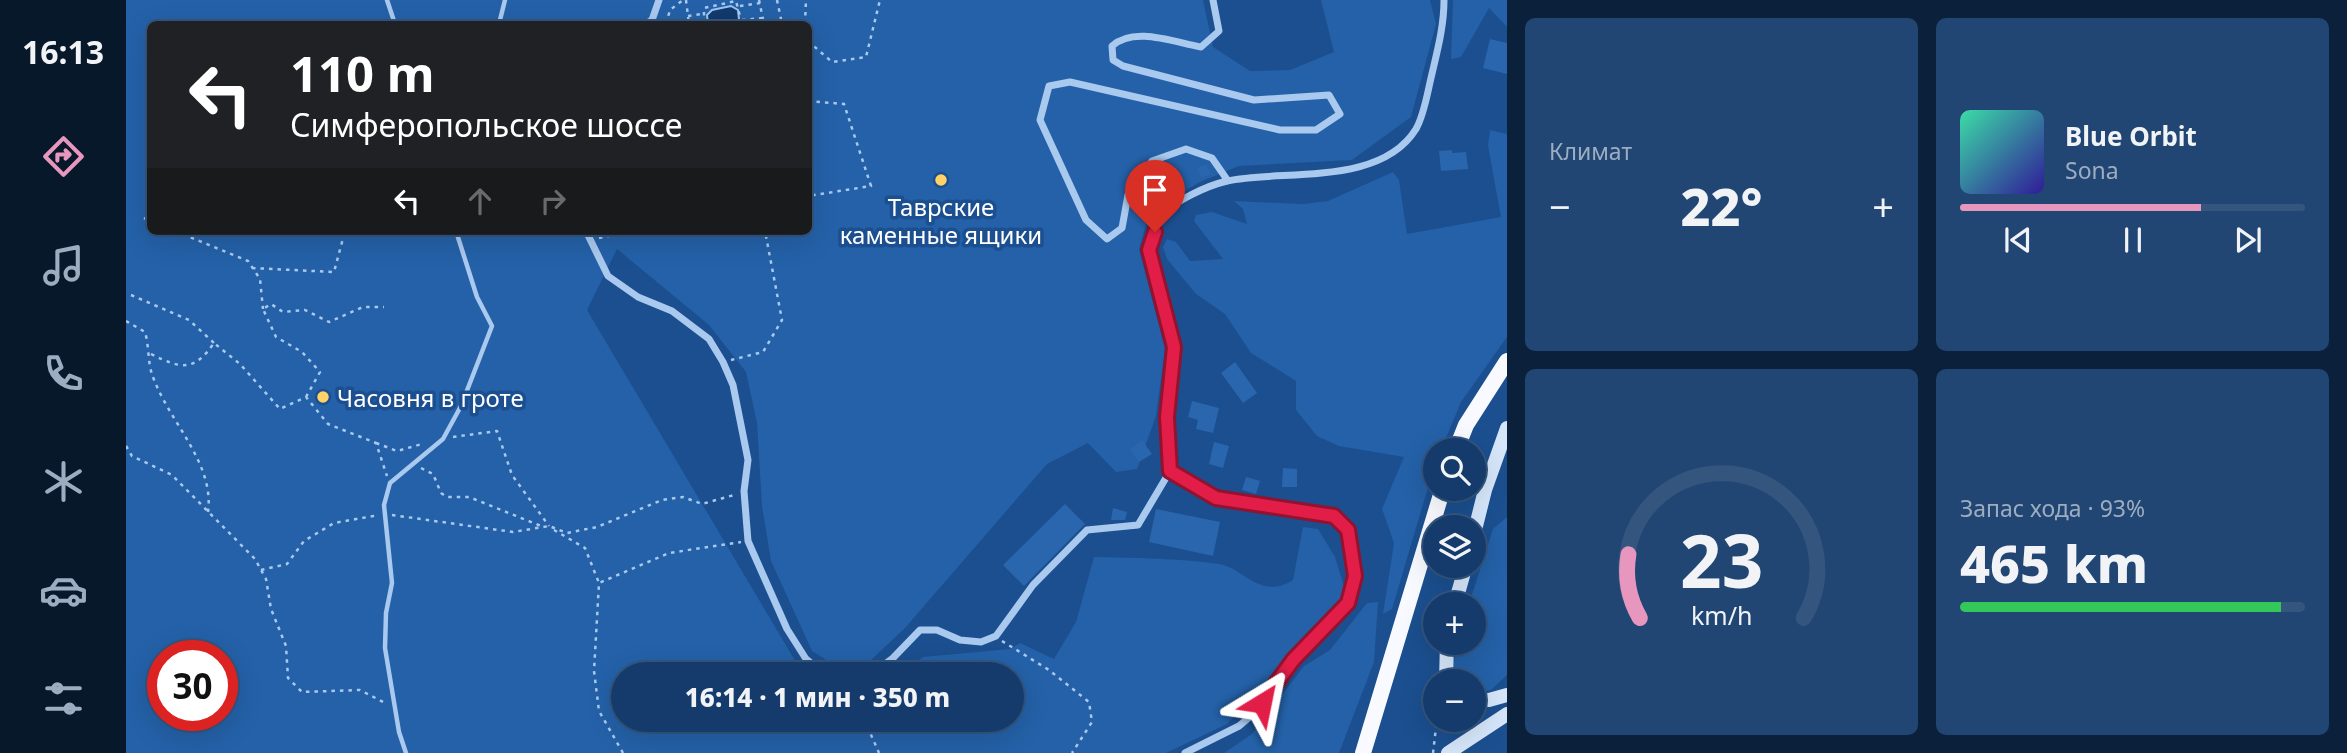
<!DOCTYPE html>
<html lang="ru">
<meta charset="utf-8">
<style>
body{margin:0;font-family:"Noto Sans",sans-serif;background:#214673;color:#f1f3f6;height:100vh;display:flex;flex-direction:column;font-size:26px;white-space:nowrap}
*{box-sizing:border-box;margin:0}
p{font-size:23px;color:#9dadc1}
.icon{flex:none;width:38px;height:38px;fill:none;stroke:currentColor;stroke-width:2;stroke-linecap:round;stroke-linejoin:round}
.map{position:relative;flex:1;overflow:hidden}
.drawer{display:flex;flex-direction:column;gap:18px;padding:18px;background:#0b203b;width:840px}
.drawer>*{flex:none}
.hud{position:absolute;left:21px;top:21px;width:665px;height:214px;border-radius:10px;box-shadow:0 7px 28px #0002,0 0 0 2px #33557e;background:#202124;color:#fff;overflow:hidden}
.fabs{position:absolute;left:1297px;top:438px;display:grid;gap:14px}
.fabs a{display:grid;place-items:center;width:63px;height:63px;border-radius:50%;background:#143b6b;box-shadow:0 7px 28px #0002,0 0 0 2px #33557e;font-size:35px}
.speed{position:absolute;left:21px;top:640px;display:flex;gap:14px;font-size:35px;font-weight:700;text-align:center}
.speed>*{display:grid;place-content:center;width:91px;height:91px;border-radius:50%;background:#143b6b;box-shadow:0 7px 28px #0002,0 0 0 2px #33557e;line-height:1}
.speed .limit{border:10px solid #d22;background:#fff;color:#111}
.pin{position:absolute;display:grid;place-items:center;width:60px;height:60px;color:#fff;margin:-72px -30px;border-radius:50% 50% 50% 0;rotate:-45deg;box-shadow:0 0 7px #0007}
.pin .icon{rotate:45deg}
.me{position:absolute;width:77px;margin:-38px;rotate:35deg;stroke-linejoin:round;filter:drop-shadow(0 0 5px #0008)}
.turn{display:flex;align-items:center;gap:24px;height:147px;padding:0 28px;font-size:32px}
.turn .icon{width:91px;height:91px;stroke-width:2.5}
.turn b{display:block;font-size:49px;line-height:60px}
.lanes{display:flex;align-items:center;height:66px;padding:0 28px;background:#0003;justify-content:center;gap:35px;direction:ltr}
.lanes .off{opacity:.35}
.big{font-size:52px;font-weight:800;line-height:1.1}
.drawer .widget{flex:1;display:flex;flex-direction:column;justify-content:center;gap:10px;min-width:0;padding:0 24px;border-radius:10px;background:#214673}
.drawer .dial{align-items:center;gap:0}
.dial svg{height:182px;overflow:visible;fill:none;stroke:#33557e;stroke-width:7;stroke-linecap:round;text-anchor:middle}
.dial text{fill:#f1f3f6;stroke:none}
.song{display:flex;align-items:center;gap:21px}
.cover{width:84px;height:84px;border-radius:10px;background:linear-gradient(135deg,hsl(160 70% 55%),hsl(250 70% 35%))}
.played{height:7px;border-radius:4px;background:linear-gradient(90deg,#e797bd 70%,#33557e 70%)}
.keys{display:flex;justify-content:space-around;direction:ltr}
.heat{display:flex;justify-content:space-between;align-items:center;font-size:38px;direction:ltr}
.charge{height:10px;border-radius:5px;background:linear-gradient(90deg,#34c759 93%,#33557e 0)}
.drawer .tiles{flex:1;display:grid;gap:18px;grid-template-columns:repeat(2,1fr)}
.trip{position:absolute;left:485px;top:662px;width:413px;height:70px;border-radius:35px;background:#143b6b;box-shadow:0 7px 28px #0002,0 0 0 2px #33557e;font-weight:800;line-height:70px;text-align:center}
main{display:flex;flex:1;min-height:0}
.tabs{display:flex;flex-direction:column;width:126px;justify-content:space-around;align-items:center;background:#08182b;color:#9dadc1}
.tabs .icon{width:49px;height:49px}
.tabs .selected{color:#e797bd}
.tabs b{font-size:32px;color:#f1f3f6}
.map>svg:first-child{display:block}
.green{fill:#2461a8;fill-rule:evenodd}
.water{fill:#123a6d;stroke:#9cc4f0;stroke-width:2}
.building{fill:#2a66ad}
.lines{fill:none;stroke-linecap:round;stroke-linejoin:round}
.path{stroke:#a9c9ee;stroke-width:2.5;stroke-dasharray:3.5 5;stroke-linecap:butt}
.service{stroke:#a9c9ee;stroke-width:4.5}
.minor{stroke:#a9c9ee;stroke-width:7}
.secondary{stroke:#d6e6fa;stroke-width:14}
.trunk{stroke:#f8faff;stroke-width:16}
.route-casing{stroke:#92132f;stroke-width:18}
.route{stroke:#e11d48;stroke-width:12}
.poi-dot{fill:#ffd166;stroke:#1b4f8f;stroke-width:2.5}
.labels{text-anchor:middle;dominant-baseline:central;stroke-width:7;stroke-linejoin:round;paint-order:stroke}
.poi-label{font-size:24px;fill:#fff;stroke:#1b4f8f}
</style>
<main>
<nav class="tabs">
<b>16:13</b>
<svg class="icon selected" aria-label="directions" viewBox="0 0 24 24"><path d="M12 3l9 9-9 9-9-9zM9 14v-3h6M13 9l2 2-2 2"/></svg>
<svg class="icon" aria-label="music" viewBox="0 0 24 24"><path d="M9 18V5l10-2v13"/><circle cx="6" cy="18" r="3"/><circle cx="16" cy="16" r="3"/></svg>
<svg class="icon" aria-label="phone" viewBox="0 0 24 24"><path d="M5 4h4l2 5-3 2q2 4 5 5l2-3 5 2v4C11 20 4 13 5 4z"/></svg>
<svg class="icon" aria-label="climate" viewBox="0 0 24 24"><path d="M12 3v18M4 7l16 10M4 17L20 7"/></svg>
<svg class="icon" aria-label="car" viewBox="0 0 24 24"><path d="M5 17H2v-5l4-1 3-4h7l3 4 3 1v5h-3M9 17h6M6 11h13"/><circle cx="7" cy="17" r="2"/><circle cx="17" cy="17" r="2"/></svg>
<svg class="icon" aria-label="filters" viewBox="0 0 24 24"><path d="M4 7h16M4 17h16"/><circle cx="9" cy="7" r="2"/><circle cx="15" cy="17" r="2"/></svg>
</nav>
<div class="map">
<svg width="1381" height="753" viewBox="0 0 1381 753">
<rect width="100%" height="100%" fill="#1b4f8f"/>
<!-- green -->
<path class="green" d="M0,0H1077L1087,47L1124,71L1164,70L1208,52L1195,0H1304L1310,24L1285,117L1226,160L1113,166L1074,182L1024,211L1013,249L1039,349L1030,416L1011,469L990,472L962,443L921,464L779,628L744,661L715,669L686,651L645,561L636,506L631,423L620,372L583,325L491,249L461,310L677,674H497V719H886V674H774L797,657L884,649L894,643L928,659L950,622L968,557C1009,558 1051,558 1093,564C1117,567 1134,601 1167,580L1177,527L1192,529L1209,557L1220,593L1101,724L1040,753H0ZM24,24H682V231H24ZM37,656H96V716H37Z
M1327,0H1381V27L1363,8L1335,57L1325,59Z
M1364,130L1381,134V337L1335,402L1315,450H1309V464L1266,609L1257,614L1268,543L1256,509L1278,457L1213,446L1191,436L1170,410V381L1125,353L1099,314L1070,294L1041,259L1037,247L1041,239L1050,242L1064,261L1097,259L1068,221L1070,215L1086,212L1121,224L1117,209L1108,201L1177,204L1202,201L1267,172L1273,180L1281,234L1375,217L1362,146Z
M1381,517V675L1365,690L1350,692L1348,681H1331L1327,665L1333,642H1348V604H1343L1367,529Z
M1252,602L1248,662L1213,753H1098L1126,734L1178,666L1204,650L1241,603Z"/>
<!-- water -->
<path class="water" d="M605,6L612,10L613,20L609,24H582L581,15L586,10Z"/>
<!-- building -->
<path class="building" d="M1364,39L1381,43V74L1357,68Z
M1326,150V153L1340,152L1342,169L1315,171L1313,151Z
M1080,164L1085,174L1076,178L1071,168Z
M1109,362L1131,393L1117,403L1095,373Z
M1066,401L1093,408L1087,433L1070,429L1072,420L1062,417Z
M1016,440L1026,454L1013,462L1004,449Z
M1088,442L1103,446L1097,468L1083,464Z
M1157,468L1171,469V487H1156Z
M1120,477L1134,481L1130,494L1116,490Z
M939,504L959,524L898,586L877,565Z
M987,508L1001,512L999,520H985Z
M1030,509L1094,522L1087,556L1023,542Z"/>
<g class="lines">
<!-- path -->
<path class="path" d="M560,0L563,24
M633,0L638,24
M651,0L656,24
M614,6L634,3
M562,16L576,14
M616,20L637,18
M540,24L544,10L557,0
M578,24V8L610,1L616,24
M679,24L680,0
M682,41L706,62L740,57L754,0
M682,101L718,104L745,186L682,196
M18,218L24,221
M49,231L122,261L134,279L137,309
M473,238L508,231
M126,268L208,272L219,231
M5,295L63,320L88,343
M0,321L19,332C23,345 22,364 26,374C41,420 89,462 82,512
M25,354C55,369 68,372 88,343L114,364L154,409L180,397L202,424L250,443L261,476
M605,360L637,352L656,320L639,231
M180,397L194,372L176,352L150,337L137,309L145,304L157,312L179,310L203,322L237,307H258
M327,437L371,431L386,475L423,526
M250,443L271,451L296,444
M0,446L6,456L46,475L129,559L140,579L145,609L160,646L162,678L176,692L234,690L261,704
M295,468L307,474L315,493L321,497H343L415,526
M266,515L387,532L423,526L441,533L471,527L536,500L557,497L576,504L608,495
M428,530L459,548L473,583
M135,570L161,564L178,541L208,523L253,515
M876,641L923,670L963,702L966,722L946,753
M738,719L753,753
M497,753L473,711L468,671L473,583L543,553L615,542
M1307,753L1311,719"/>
<!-- service -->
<path class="service" d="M261,0L269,24
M373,24L379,0
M280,753L273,732L259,648L260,613L266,583L258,505L264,483L317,439L335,406L366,326L351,297L330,231"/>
<!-- minor -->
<path class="minor" d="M1087,0L1093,31L1075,47C1047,42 1008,26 986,46L987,60L997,66L1128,100L1203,95L1214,114L1190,130H1154L944,82L923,86L914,120L960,220L981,239L996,228L1002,195L1026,161L1060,149L1086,158L1102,181
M520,24L526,20L533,0
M460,231L482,276L512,297L546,311L583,339L597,362L607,385L622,460L618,491L622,541L661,629L680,659L698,674
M1044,471L1041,417L1048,347L1023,250L1034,213C1055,200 1076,187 1101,181C1157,169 1254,187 1290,129C1298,115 1301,95 1305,78C1311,52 1318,27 1318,0
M1044,471L1090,498L1208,516L1222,530L1229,576L1222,603L1167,660L1126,715L1113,726L1059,753
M746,674L767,658L794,630H811L834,640L855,642L870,636L907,585L961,530L1012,525L1044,471"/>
<!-- secondary -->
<path class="secondary" d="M1348,534L1359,490L1381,428
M1329,604L1340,565
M1320,681L1321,642
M1348,700H1363L1381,695
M1322,753L1381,714"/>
<!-- trunk -->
<path class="trunk" d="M1330,450L1340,425L1381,361
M1237,753L1317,488"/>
</g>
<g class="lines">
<!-- route casing -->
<g class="route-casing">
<path id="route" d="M1029,232L1023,250L1048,347L1041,417L1044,471L1090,498L1208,516L1222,530L1229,576L1222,603L1167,660L1136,703"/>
</g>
<!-- route -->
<use href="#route" class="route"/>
</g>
<!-- markers -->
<g class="poi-dot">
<circle cx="815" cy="180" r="7"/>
<circle cx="197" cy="397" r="7"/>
</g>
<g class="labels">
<!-- poi labels -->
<g class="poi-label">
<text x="815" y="206">Таврские<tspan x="815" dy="28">каменные ящики</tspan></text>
<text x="211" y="397" text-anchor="start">Часовня в гроте</text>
</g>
</g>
</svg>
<div class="fabs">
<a><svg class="icon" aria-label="search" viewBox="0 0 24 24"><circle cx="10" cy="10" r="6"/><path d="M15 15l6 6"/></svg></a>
<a><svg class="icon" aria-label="layers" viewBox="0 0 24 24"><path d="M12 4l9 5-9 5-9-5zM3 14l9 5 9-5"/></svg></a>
<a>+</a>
<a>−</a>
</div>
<div class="speed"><div class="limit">30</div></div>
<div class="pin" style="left:1029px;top:232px;background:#d93025"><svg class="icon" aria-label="arrive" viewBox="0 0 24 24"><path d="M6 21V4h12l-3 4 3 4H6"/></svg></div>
<svg class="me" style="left:1136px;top:703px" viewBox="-20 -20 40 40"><path d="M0-17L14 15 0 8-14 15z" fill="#e11d48" stroke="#fff" stroke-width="4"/></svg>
<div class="trip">16:14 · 1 мин · 350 m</div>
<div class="hud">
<div class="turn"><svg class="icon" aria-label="left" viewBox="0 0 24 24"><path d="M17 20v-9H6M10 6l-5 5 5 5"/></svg><div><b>110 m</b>Симферопольское шоссе</div></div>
<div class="lanes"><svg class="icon" aria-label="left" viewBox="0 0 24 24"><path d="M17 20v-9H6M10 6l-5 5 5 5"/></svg><svg class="icon off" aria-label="ahead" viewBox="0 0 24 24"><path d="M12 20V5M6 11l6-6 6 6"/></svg><svg class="icon off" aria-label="right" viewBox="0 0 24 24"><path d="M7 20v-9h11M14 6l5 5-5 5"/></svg></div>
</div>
</div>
<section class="drawer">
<div class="tiles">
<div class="widget"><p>Климат</p>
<div class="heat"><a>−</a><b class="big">22°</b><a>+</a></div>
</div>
<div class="widget">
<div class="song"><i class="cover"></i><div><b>Blue Orbit</b><p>Sona</p></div></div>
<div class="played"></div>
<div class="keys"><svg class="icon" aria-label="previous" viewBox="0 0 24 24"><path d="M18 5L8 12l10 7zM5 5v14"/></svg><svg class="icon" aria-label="pause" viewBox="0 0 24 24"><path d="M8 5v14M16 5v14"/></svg><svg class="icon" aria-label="next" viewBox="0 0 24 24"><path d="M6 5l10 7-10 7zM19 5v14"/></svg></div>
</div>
<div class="widget dial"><svg viewBox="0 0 100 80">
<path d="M14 69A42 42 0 1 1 86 69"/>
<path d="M14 69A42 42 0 0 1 9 41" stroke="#e797bd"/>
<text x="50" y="56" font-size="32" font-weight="700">23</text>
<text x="50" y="72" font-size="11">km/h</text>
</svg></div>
<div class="widget"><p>Запас хода · 93%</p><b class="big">465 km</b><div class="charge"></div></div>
</div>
</section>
</main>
